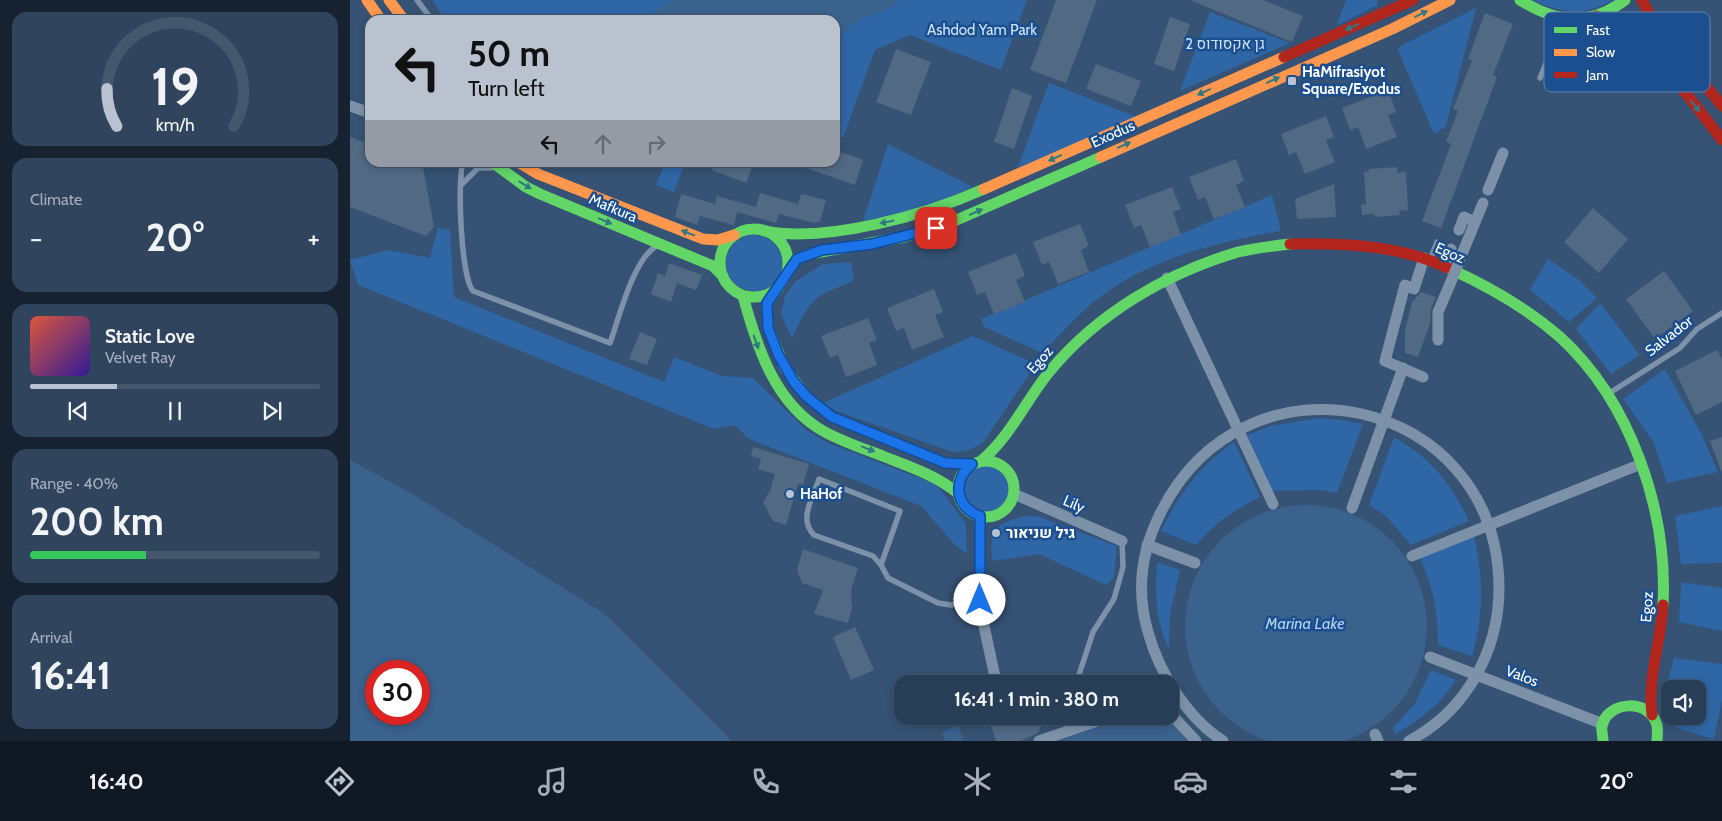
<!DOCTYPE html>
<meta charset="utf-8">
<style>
body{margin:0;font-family:Cabin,Heebo,sans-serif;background:#30455d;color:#f1f3f6;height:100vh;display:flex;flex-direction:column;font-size:19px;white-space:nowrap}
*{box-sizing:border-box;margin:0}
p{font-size:16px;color:#a5aeba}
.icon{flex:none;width:28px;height:28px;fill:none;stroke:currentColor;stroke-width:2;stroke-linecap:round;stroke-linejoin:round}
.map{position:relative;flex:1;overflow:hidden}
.panel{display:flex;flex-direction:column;gap:12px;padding:12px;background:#162230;width:350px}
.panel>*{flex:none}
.hud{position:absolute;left:15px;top:15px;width:475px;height:152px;border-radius:15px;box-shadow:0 2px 8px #0003,0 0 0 1px #44576d;background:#b9c2ce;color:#111;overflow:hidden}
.controls{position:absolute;left:1311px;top:680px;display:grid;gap:10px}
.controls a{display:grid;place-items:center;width:45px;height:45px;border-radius:10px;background:#283e57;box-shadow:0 2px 8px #0003,0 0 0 1px #44576d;font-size:25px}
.speed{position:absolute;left:15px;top:660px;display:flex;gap:10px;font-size:25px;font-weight:700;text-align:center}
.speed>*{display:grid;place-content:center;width:65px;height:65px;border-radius:50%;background:#283e57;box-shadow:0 2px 8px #0003,0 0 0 1px #44576d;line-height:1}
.speed .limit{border:8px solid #d22;background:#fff;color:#111}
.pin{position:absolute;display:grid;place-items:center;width:42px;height:42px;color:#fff;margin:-21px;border-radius:10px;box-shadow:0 2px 8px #0006}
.me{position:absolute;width:55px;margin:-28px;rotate:0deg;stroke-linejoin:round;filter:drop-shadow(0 0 4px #0008)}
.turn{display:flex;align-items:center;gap:18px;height:105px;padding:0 20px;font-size:22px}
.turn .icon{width:65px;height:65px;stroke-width:2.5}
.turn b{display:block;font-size:35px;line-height:42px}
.lanes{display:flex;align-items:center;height:48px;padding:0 20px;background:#0003;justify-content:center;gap:25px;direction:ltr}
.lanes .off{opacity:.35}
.big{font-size:38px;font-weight:800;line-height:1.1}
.panel .tile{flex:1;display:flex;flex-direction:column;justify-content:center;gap:8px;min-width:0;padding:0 18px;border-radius:15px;background:#30455d}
.panel .dial{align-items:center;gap:0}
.dial svg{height:130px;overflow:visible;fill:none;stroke:#44576d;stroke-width:7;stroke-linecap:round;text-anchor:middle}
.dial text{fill:#f1f3f6;stroke:none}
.song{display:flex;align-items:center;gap:15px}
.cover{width:60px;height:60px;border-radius:8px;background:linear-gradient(135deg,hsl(10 70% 55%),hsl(250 70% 35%))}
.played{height:5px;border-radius:2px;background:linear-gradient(90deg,#b9c2ce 30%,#44576d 30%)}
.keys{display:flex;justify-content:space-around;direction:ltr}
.heat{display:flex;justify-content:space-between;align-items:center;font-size:28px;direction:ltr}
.charge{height:8px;border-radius:4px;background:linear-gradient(90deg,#34c759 40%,#44576d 0)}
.trip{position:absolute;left:544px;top:675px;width:285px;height:50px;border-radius:15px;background:#283e57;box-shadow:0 2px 8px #0003,0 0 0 1px #44576d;font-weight:800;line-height:50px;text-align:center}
.dock{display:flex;height:80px;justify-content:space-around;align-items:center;background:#101923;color:#a5aeba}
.dock .icon{width:35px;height:35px}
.dock .current{color:#b9c2ce}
.dock b{font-size:22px;color:#f1f3f6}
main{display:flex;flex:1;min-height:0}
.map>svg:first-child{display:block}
.green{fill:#2f66a5}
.water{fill:#3b618d;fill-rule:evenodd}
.building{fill:#526984}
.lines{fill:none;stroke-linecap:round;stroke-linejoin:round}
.lane{stroke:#7d92a8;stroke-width:5.5}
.street{stroke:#7d92a8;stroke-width:11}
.fast{stroke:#63d668;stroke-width:11}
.slow{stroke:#ff974d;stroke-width:11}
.jam{stroke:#b3261e;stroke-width:11}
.street-bridge{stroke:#7d92a8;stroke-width:11}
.oneway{fill:#317883}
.route-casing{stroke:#114b97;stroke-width:12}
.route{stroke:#1a73e8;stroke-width:9}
.poi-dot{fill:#b9c2ce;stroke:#1b4f8f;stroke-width:2}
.labels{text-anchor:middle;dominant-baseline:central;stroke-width:5;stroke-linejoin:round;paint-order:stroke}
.park-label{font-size:15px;fill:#cfe3fa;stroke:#1b4f8f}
.poi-label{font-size:15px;font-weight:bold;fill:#fff;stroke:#1b4f8f;text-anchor:start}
.street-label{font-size:15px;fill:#fff;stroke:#1b4f8f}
.water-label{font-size:16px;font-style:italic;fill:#b5d3f5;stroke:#1b4f8f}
.key{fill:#1b4f8f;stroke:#5f84b1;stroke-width:1}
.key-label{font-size:14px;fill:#fff}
</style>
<main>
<section class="panel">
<div class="tile dial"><svg viewBox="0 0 100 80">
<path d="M14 69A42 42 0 1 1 86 69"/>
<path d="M14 69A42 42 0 0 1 8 46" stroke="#b9c2ce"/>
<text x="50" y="56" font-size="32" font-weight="700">19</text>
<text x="50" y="72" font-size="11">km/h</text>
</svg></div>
<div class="tile"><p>Climate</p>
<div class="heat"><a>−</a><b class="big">20°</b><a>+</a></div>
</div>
<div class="tile">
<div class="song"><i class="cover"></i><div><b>Static Love</b><p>Velvet Ray</p></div></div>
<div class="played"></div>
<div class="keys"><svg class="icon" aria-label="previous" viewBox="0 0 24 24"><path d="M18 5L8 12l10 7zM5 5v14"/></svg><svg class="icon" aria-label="pause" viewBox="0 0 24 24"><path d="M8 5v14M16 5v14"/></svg><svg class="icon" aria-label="next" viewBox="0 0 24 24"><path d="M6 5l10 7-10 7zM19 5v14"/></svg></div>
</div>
<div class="tile"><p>Range · 40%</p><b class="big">200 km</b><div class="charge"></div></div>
<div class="tile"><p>Arrival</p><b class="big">16:41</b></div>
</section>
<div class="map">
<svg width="1372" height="741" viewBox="0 0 1372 741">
<rect width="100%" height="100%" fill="#365274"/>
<!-- green -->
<path class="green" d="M82,0H677L651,70L560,35L525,50L493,138L485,135V20H96Z
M996,0H1027L1028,5L986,26Z
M1182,0H1264C1234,16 1213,14 1182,0Z
M1126,8L1096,126L1084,134L1047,48Z
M860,12L940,43L830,91Z
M699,83L787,117L667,169Z
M538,144L623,187L575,208L513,221Z
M315,163H335L324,192L306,185Z
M922,195L931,231C870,241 800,259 750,297C729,313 711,334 692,353L634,327L631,319Z
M88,228L100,230L104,297L314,382L324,357L372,376L403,378L456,430L478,443L583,483L590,489L616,524L617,554L605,545L571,506L399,439L385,425L364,429L8,285L0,260L38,250L80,258Z
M376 263a28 28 0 1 1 56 0a28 28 0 1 1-56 0Z
M1198,259L1228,279L1247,298L1219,322L1180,290Z
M501,262L504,280C493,287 479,289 469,297C455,307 449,324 442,339L431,314L435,296L446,281L473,264Z
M1250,303L1290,355L1261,374L1226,329Z
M623,336L686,364L632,444L616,451L603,452L588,447L486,411L473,403Z
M1315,369L1351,433L1368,472L1317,483L1303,441L1273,399Z
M968,418L993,420L1013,424L987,493L969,490L923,491L897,435L920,426Z
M1044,437C1080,457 1102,484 1119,521L1061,545L1035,515L1019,505Z
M884,442L910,497C884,510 865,523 846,545L811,531C829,494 850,465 884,442Z
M612 489a24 24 0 1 1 48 0a24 24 0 1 1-48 0Z
M1372,506V563L1331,564L1325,516Z
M674,516H687L767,546L764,578L756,585L689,554L642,561C640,530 643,525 674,516Z
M1124,536C1134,578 1134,614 1122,656L1088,645C1088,613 1083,587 1070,558Z
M807,562L830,570L820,614L819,649C805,621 805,593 807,562Z
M1331,582L1372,588V631L1329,622Z
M1324,658L1372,664V699L1364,739L1326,728L1329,716H1348V689H1320V709L1311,706Z
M1081,670L1106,680C1091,704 1070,720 1045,734L1043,728L1065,703Z"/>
<!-- water -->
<path class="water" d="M324,0H548C543,11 521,13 511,19C500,25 492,34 485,44V20H291Z
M0,460L61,493L255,614L382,741H0ZM26,671H69V714H26Z
M835 626a121 121 0 1 1 242 0a121 121 0 1 1-242 0Z
M780,716H816L838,741H708Z
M609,726L614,741H595L592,732Z"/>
<!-- building -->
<path class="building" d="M706,0H747L716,83L680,70Z
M840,0H913L953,16L942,42Z
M1135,13L1163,24L1143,75L1147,77L1091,228L1072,221L1101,144L1096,142L1108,111L1103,109L1122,60L1118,59Z
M820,17L840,24L824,71L804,64Z
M546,49L581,62L561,115L526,102Z
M746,64L791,81L781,106L736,89Z
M662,88L682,96L664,149L644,142Z
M1038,90L1046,112L1038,115L1047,137L1016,149L1008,127L1000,130L992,108Z
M976,116L984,137L976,140L985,162L955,174L946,152L939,155L931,134Z
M0,137L20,144V162H72L84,227L76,236L0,207Z
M485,150L513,160L505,185L445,164L485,162Z
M886,159L894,181L886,185L895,207L864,219L855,197L848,200L839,177Z
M365,162H404L396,183L362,170Z
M1047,167V173L1056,172L1058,210L1049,211L1050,215L1025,217L1024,214L1012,215L1011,205L1016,204L1014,172L1019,171V169Z
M984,184L986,217L947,219L945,199Z
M822,187L831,209L823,212L831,235L800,247L791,225L784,228L775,205Z
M410,193L448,204L451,194L476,200L470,222L464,223L429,214L426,223L387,212L384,225L350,216L347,225L325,217L331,194L365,204L367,196L406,207Z
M1243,208L1278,239L1249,273L1214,242Z
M730,224L739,246L731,250L739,272L708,284L699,262L692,265L683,242Z
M666,253L675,276L666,280L675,302L644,314L635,292L627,295L618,272Z
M319,263L352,275L346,290L327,283L321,302L301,294L308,273L315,276Z
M1314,271L1343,311L1305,339L1276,299Z
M584,289L593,312L585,315L594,337L562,350L554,328L546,331L537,308Z
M1071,292L1086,297L1081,309L1080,324L1068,357L1055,353V331L1062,302Z
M518,318L527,340L519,343L527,365L496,377L488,355L480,358L471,336Z
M290,332L307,339L297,365L279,359Z
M1367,350L1372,359V402L1346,415L1325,371Z
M1372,437V471H1371L1360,441Z
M403,447L459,464L453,485L448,484L436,525L423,521L413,502L420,491L425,474L408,469L411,459L401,456Z
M453,549L508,568L501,590L502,608L498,623L464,614L473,590L452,583L447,570Z
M505,627L524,670L501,680L483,637Z
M638,716H695L688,733L671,741H646Z"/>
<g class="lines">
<!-- lane -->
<path class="lane" d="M67,0L82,20
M1190,78L1207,36L1210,18
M113,162C107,181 111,277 123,291L260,343C269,318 284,257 307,246
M111,185L128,168H142
M1080,260L1087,242
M1258,394L1330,348L1347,329L1372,313
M531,565L550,511L469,479C463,498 448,519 464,535L523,556L531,565L538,578L588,603L601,605L630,600
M726,684L743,632L764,599L773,567L772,541"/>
<!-- street -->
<path class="street" d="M0,106L20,113
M1138,190L1153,153
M1109,230L1114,217L1125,222
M1112,254L1133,203
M1094,265L1101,249
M817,278L923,504
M1088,340V312L1100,284
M1073,377L1035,361L1055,285L1064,289L1074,258
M664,494L772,541
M1002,508L1053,368
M630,516L631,612L645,677L650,684
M797,545L845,563
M1062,556L1291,464
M1080,657L1253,724
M820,713L846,741
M725,716L741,723
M1025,734L1028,741
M689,741L762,716
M873,741C837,718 809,672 798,632C786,591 791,552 810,514C895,340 1148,396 1149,588C1149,651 1116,711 1059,741"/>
<!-- fast -->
<path class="fast" d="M1170,0C1207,23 1239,27 1275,0
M142,162L176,187L190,194L363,266L373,276
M370 263a34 34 0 1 1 68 0a34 34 0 1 1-68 0Z
M414,231C477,243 576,215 634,189
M1098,268C1138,286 1177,308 1210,337C1281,402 1318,511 1313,605
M436,276L447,259L460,254L554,237L602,222L751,157
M429,287L417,303L418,328L435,368L456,396L482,417L595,463L622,464
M393,296C407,347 425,405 475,432C493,442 515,449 535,457C561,467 587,476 609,494
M631,461C661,436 676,400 700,371C748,313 817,273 888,252C905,248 923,246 940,244
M608 489a28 28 0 1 1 56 0a28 28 0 1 1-56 0Z
M1253,741C1253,736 1251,730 1252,725C1259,700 1300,699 1307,725C1308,730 1307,736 1307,741"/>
<!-- slow -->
<path class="slow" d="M17,0L31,20
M39,0L54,20
M751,157L1042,29L1100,0
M168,162L188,174L353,239L368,240L384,235
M634,189L934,57"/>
<!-- jam -->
<path class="jam" d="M1292,0L1301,17L1372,106
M1246,16C1303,41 1335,93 1372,140
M934,57L1063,0
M940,244C993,243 1050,245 1098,268
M1302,715C1297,678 1311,642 1313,605"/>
<!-- street-bridge -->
<path class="street-bridge" d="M1100,284L1112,254"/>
</g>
<!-- one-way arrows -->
<defs><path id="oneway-solid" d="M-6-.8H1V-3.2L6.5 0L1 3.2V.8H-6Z" transform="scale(1.25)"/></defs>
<g class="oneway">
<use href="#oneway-solid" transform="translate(1071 14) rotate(-26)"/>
<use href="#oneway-solid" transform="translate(1002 27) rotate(156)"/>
<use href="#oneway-solid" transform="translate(923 80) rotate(-24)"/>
<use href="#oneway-solid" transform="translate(854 92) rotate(156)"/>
<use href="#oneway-solid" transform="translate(1345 106) rotate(51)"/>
<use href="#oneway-solid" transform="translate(774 145) rotate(-24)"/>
<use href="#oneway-solid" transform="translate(705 158) rotate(156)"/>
<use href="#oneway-solid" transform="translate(175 185) rotate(31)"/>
<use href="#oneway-solid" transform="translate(626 212) rotate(-24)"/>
<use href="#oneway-solid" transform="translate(255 221) rotate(23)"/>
<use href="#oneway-solid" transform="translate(537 222) rotate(169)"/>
<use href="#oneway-solid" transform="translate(338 233) rotate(-159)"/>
<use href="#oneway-solid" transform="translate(406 342) rotate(70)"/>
<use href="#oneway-solid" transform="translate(518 449) rotate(22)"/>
</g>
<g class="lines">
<!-- route casing -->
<g class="route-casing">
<path id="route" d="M586,228L522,244L472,250L447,259L417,303L418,328L428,354L444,382L456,396L482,417L595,463L622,464C602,481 605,507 630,516V600"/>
</g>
<!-- route -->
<use href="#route" class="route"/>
</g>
<!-- markers -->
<g class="poi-dot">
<rect x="937" y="76" width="10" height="10" rx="2.5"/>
<circle cx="440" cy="494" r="5"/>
<circle cx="646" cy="533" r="5"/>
</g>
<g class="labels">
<!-- park labels -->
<g class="park-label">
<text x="632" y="30">Ashdod Yam Park</text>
<text x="875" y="44">גן אקסודוס 2</text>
</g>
<!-- poi labels -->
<g class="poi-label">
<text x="952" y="72">HaMifrasiyot<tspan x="952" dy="17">Square/Exodus</tspan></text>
<text x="450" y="494">HaHof</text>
<text x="656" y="533">גיל שניאור</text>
</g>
<!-- street labels -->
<g class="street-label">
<text transform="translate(763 134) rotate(-24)">Exodus</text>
<text transform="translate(263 208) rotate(23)">Mafkura</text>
<text transform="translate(1100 253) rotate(23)">Egoz</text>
<text transform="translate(1319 336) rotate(-38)">Salvador</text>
<text transform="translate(690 360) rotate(-49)">Egoz</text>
<text transform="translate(724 504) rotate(23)">Lily</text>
<text transform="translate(1297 607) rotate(-86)">Egoz</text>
<text transform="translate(1172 676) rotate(21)">Valos</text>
</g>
<!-- water labels -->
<g class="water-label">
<text x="955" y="623">Marina Lake</text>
</g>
</g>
<!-- legend -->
<rect x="1194" y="12" width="166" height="80" rx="8" class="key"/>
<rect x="1204" y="27" width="23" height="6" fill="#63d668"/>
<rect x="1204" y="49" width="23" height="7" fill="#ff974d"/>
<rect x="1204" y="72" width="23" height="6" fill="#b3261e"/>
<g class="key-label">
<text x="1236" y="35">Fast</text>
<text x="1236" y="57">Slow</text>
<text x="1236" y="80">Jam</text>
</g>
</svg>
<div class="controls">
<a><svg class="icon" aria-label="sound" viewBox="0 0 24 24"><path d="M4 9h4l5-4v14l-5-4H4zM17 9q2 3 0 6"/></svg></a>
</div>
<div class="speed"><div class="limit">30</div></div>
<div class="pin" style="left:586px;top:228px;background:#d93025"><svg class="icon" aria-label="arrive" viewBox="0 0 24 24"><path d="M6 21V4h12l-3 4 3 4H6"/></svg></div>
<svg class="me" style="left:630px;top:600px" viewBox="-20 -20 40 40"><circle r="19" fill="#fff"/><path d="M0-13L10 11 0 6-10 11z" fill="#1a73e8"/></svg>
<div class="trip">16:41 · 1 min · 380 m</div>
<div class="hud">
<div class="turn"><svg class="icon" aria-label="left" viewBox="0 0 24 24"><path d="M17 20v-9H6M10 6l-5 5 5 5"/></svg><div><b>50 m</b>Turn left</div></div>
<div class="lanes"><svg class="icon" aria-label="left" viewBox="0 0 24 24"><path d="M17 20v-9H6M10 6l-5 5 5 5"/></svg><svg class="icon off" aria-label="ahead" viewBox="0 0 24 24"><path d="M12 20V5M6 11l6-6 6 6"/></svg><svg class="icon off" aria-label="right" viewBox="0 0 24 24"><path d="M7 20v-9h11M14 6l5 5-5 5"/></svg></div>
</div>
</div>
</main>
<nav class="dock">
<b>16:40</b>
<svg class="icon current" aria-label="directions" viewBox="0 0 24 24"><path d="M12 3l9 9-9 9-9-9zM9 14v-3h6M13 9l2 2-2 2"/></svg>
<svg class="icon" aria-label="music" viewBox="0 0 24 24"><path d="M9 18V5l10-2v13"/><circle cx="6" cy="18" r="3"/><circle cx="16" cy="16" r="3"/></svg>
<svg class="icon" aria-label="phone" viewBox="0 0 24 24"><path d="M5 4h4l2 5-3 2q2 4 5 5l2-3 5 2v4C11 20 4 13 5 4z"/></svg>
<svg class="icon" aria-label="climate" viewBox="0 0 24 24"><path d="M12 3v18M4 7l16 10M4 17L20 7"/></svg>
<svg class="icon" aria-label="car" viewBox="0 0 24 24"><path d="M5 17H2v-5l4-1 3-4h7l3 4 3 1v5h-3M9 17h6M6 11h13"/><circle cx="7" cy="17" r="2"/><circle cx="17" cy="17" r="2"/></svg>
<svg class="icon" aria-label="filters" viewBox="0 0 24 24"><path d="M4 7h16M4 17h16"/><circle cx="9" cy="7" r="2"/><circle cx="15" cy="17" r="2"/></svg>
<b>20°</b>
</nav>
